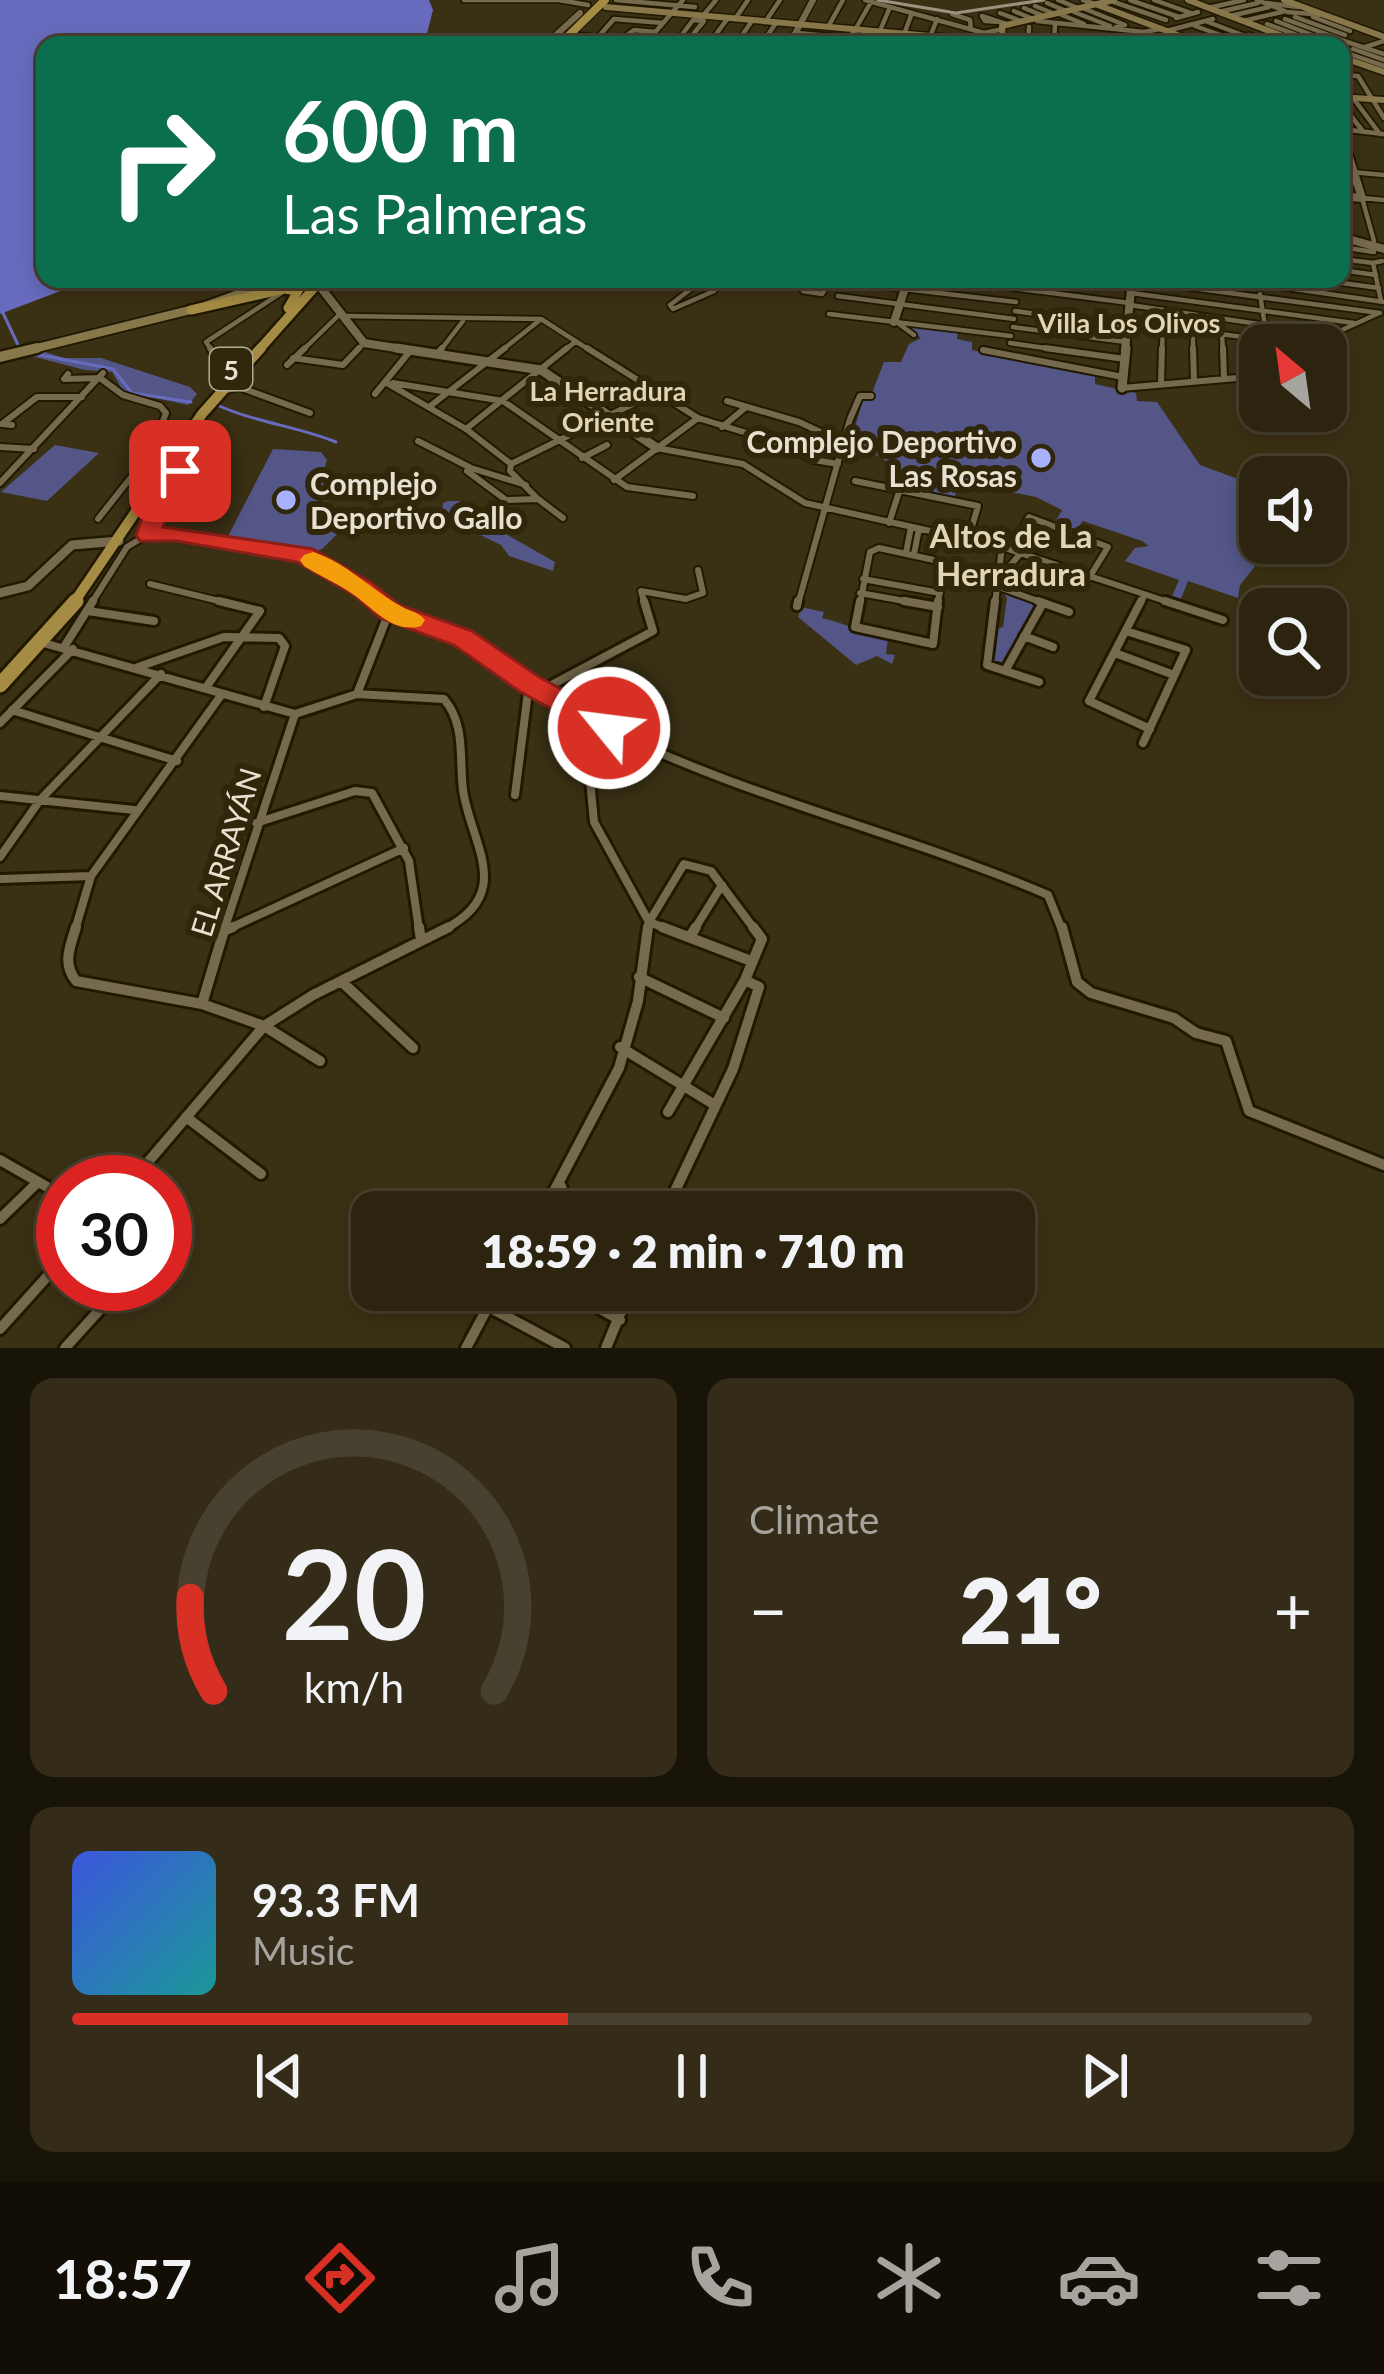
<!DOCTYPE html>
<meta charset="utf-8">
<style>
body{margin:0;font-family:Lato,sans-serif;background:#342c18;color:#f1f3f6;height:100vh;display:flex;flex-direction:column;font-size:45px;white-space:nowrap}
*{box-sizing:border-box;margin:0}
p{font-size:39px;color:#a6a49e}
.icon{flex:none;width:66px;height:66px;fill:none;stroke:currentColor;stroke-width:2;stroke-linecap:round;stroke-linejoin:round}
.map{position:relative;height:1348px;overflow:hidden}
.sheet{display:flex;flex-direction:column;gap:30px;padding:30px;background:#181408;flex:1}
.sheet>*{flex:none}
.guide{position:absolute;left:36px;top:36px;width:1314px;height:252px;border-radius:24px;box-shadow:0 6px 18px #0003,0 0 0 3px #48412f;background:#0b6e4f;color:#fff;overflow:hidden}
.needle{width:78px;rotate:331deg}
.controls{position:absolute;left:1239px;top:324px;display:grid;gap:24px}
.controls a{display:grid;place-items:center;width:108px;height:108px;border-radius:24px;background:#2c240f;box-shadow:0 6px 18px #0003,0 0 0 3px #48412f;font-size:60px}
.speed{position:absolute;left:36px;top:1155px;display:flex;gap:24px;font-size:60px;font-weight:700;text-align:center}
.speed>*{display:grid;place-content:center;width:156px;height:156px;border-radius:50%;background:#2c240f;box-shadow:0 6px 18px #0003,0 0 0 3px #48412f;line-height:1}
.speed .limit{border:18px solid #d22;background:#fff;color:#111}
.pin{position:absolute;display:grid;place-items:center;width:102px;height:102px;color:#fff;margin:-51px;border-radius:24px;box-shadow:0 6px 18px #0006}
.me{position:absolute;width:132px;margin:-66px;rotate:299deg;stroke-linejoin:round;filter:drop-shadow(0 0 9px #0008)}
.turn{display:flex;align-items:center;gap:42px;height:252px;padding:0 48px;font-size:54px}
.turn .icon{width:156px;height:156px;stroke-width:2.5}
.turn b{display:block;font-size:84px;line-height:102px}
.big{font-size:90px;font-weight:800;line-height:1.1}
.sheet .widget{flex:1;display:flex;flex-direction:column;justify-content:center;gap:18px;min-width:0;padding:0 42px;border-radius:24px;background:#342c18}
.sheet .dial{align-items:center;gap:0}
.dial svg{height:312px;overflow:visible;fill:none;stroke:#48412f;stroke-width:7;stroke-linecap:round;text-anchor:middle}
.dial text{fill:#f1f3f6;stroke:none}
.song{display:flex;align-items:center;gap:36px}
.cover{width:144px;height:144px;border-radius:18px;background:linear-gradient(135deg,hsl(230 70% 55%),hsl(180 70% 35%))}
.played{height:12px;border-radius:6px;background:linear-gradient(90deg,#d93025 40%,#48412f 40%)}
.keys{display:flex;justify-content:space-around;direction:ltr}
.heat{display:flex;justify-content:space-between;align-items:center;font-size:66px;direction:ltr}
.sheet .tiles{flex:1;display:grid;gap:30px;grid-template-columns:1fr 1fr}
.widget:last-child{grid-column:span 2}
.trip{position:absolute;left:351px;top:1191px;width:684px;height:120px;border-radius:24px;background:#2c240f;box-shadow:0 6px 18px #0003,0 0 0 3px #48412f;font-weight:800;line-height:120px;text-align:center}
.tab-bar{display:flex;height:192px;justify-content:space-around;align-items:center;background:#120e06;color:#a6a49e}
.tab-bar .icon{width:84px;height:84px}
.tab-bar .current{color:#d93025}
.tab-bar b{font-size:54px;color:#f1f3f6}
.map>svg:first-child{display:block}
.green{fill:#535687}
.water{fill:#686bbd}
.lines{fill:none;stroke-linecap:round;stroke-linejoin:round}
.stream{stroke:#686bbd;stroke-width:3}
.minor-far3-casing{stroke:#211800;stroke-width:8}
.minor-far2-casing{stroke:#211800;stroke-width:10}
.minor-far1-casing{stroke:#211800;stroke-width:14}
.minor-casing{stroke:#211800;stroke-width:16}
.tertiary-far2-casing{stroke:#211800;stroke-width:9}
.tertiary-far1-casing{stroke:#211800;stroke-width:12}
.tertiary-casing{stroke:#211800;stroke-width:14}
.secondary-far2-casing{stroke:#211800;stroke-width:9}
.secondary-far1-casing{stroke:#211800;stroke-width:12}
.secondary-casing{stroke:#211800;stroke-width:15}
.trunk-far3-casing{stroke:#211800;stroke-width:10}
.trunk-far2-casing{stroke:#211800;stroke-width:14}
.trunk-far1-casing{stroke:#211800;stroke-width:15}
.trunk-casing{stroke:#211800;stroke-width:21}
.minor-far3{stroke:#756a4d;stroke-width:4.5}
.minor-far2{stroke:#756a4d;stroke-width:6}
.minor-far1{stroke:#756a4d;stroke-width:8}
.minor{stroke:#756a4d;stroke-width:10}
.tertiary-far2{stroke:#756a4d;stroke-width:6}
.tertiary-far1{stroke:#756a4d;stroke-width:8}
.tertiary{stroke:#756a4d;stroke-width:9}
.secondary-far2{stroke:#87774a;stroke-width:6}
.secondary-far1{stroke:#87774a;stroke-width:8}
.secondary{stroke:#87774a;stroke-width:10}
.trunk-far3{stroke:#a58c44;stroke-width:8}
.trunk-far2{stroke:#a58c44;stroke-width:9}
.trunk-far1{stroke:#a58c44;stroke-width:10}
.trunk{stroke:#a58c44;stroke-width:15}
.rail{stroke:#9b937e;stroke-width:3}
.route{fill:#d93025;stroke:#8d1f18;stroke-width:3}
.slow{fill:#f59e0b}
.poi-dot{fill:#a9b0fc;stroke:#30260a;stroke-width:4.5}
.labels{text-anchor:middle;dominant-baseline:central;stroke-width:12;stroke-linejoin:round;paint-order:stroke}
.far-neighbourhood-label{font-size:27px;font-weight:bold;fill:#e1d5b5;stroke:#30260a}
.shield{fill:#30260a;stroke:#b0a995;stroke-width:3}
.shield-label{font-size:27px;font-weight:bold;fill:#e7e1d1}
.poi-label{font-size:30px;font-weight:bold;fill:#e7e1d1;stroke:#30260a;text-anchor:end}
.street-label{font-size:30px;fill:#e7e1d1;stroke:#30260a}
.neighbourhood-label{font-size:33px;font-weight:bold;fill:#e1d5b5;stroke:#30260a}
</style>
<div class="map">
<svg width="1384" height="1348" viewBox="0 0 1384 1348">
<rect width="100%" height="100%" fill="#3a3014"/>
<!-- green -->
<path class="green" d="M905,326L958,331L957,339L972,342V350L1095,375V384L1136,393L1137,401L1157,402L1200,465L1260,487V543H1294L1292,548L1271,546L1240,585L1238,598L1188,581L1181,599L1172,596L1179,580L1125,561L1135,548L1149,546L1142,541L1083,521L1075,531L1054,524L1062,510L1036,497L959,482L954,499L932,496L935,484C902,478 884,454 850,443L864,397L870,398L884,362H901L909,344L921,338Z
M39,350L64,358H101L190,387L197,394L188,405L123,391L112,372L85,370L24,354Z
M55,445L99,453L47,501L1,492Z
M273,449L321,452L327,460L322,475L330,525L342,529L322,549L307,553L226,540Z
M448,501H460L467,512L555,562L553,571L509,556L501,545L441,516L443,503Z
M1001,590L1039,605L1005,667L994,661L997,629L1003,627L1007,598Z
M801,607L824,612L822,618C846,623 863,634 888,639L886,654L895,655L892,664L877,656L856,665L798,617Z"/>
<!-- water -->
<path class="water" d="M0,0H429L433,10L424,45H45V279H92L0,314Z"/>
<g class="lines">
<!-- stream -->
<path class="stream" d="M410,282L452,289
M3,313L19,347
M35,354L113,369L132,393L191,402
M215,404C253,422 296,426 336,442"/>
<!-- minor-far3 casing -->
<g class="minor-far3-casing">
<path id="minor-far3" d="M464,0H559L588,5
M616,0L695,7
M865,0L984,33L1003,29
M1058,0L1078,8
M1083,0L1095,4
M1130,0L1179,17
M1154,0L1191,13
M1257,0L1287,12L1324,15
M1114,2L1166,20
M1047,3L1066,11
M1266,3L1298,7
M1035,6L1055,14
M1024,8L1044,16
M1208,8L1244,0
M1085,9L1125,25L1116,27
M1014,11L1033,19
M1074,12L1110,26
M1219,12L1258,3
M1000,13L1021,21
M1057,13L1084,24
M952,14L970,20L971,29
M982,16L1000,22L985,21Z
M1230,16L1269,7
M1295,17L1345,35
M1313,17L1350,31
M701,18L716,0
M1176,18L1198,12
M735,19L748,0
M1285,19L1340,39
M693,20L704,21L686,43L675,44Z
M1037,21L1144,32L1160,29
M1243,21L1282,12
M1276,21L1330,42
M765,22L780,0
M1000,22L1010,25
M1208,22L1245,36
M1267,24L1322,44
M1195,26L1232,39
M828,27L843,0
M855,30L871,2
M1166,31L1213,19
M1169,32L1170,45
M797,33L851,38
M577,35L620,40L634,30L655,32
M599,36L614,19L663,23
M1078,40L1144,45
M1341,40L1384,54
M548,42L475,37L550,39
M644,45L683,0
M708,45L728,18
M735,45L752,21
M761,45L776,23
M874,45L890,7
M900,45L912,13
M927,45L937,19
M1028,45L1029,27
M1054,45L1055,24
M1213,45L1249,35L1276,45
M1365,47L1384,41
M1353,49L1384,60
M1341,51L1384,66
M1341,75L1358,76L1384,118
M1353,98L1380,134
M1341,103L1362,130
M1341,129L1383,134
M1341,171L1384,175
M1341,181L1358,183
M1374,241L1362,198L1384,200
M1341,247L1374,252
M1341,259L1373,263
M1341,270L1376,275
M694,279L692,288L670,305L673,309L714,291L724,279
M798,279L803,291L822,294L831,279
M942,279L1130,303
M1064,279L1131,288
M1225,279L1384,302
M1313,279L1379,288
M1132,280L1380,313
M853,283L1016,302
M1131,293L1354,323
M1260,294L1268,345
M838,296L1014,319
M1381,301L1373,263L1382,261
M1130,305L1327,334
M1015,311L1128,327
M829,314L1011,336
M344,316L541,319L591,351
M1128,321L1264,340
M899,324L914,335
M1013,327L1126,342
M1193,330V351
M1222,334L1223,351
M1254,338L1255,351
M1010,343L1066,351
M1309,345L1377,314
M212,351L206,342L281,293
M302,351L342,312
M357,351L364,343
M440,351L463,321
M501,351L540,320
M564,351L576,341
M1162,351L1163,326"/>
</g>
<!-- minor-far2 casing -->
<g class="minor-far2-casing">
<path id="minor-far2" d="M210,348L221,365L231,369
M587,348L698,418L782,444L814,460L838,464
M1045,348L1125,359
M1193,348L1194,380
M1223,348L1224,377
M1255,348L1258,376
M983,350L1123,377
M437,354L442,348
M293,358L343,365L359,348
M287,365L305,348
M68,374L64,379L100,378L123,395L160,406L166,413L151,452L98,519
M385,382L466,429L511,464L510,471L538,499L506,500L467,471L471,468L418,441
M393,383L503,401L627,487L693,496
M1161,384L1162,348
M1122,388L1260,376
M226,390L239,387L310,413
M375,394L411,350
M727,401L799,422L844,443
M429,407L505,348
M12,425L2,424L37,397H82
M722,427L745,408
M466,429L567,348
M0,447L34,449
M657,448L743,464L805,503L1002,547L1174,604
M582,458L607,445
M511,464L655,393
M471,468L526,485
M614,480L698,418
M855,481L978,506L968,540
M0,483L103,373
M538,499L563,518
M889,523L899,492
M149,534L159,503L180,471
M1011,550L1029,517L1108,547L1089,578
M906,553L911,527
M914,554L919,529
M1001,576L1021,553
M863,579L940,593
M150,584L231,604
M999,587L1046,604
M860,593L921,604
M91,604L127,547L145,536L170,533L304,555L380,604
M645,604L641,591L686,599L703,593L698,570
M798,604L850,419L860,396H871
M860,604L870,552L879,548L943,562L938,604
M995,604L1002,547
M1140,604L1144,596"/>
</g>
<!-- minor-far1 casing -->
<g class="minor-far1-casing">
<path id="minor-far1" d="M377,601C402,624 439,624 468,641C510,666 549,699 592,721C737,796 899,831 1048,895L1062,930
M860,601L855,627L933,644L938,601
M904,601L938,607
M995,601L987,665L1039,682
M1038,601L1069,612
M1141,601L1089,701L1150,729
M1165,601L1223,620
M797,606L798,601
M88,611L154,621
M1126,631L1186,650L1143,743
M1024,636L1053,647
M40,642L295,714L357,694L444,699C466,725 459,758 463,790C471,845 516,893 443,930
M64,647L93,601
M1115,653L1174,675
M138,667L224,637L279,638L285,646L264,707
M1005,671L1043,603
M207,686L260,611L219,601
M544,689L653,631L644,601
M357,694L389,612
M12,710L177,761
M0,723L73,649
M608,727L589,769L594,822L649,922L647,930
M515,795L529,684
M0,796L134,810
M256,823L355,791L372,793L409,861L419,930
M0,857L40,800L161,674
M0,879L91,876
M75,930L91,876L222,694
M224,930L295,714
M226,930L404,848
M670,930L649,922L684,864L711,871L755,930
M694,930L722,885"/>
</g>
<!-- minor casing -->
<g class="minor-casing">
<path id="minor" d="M76,927C70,947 62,963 76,981L202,1004L264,1026L320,1061
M419,927L421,940
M662,927L751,961
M1062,927L1077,982L1091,993L1174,1018L1196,1033L1226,1041L1249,1111L1384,1165
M226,930L233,927
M691,935L696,927
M639,977L724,1018
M341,981L413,1048
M202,1004L225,927
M620,1047L715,1105
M668,1112L745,980
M186,1117L261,1174
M0,1160L63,1196
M131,1182L264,1026L313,995L449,927
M561,1186L564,1197L584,1212
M543,1212L619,1068L638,1001L648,927
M665,1212L733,1069L759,987L745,980L762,939L753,927
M0,1219L38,1182
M566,1290L620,1320
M489,1307L565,1348
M0,1329L63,1259
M65,1348L123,1284
M466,1348L497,1290
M606,1348L630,1290"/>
</g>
<!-- tertiary-far2 casing -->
<g class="tertiary-far2-casing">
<path id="tertiary-far2" d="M545,45L580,13
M789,45L813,0
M847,45L855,30
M1341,132L1348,154"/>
</g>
<!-- tertiary-far1 casing -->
<g class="tertiary-far1-casing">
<path id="tertiary-far1" d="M1341,196L1362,198L1347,151
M1341,237L1384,249
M318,284L364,343L415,351
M894,322L908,279
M1125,351L1132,279"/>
</g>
<!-- tertiary casing -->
<g class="tertiary-casing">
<path id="tertiary" d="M396,348L541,370L657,448
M1122,388L1126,348
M0,593L28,586L72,545L119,541"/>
</g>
<!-- secondary-far2 casing -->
<g class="secondary-far2-casing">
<path id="secondary-far2" d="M1188,0L1306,45
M1284,0L1384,37
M1098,5L1204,45
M606,7L1032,45
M563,42L620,45
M1003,43L1002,26L1114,0
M1341,57L1384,72
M1341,97L1384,100"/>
</g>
<!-- secondary-far1 casing -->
<g class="secondary-far1-casing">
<path id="secondary-far1" d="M25,351L202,307L281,279"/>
</g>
<!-- secondary casing -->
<g class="secondary-casing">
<path id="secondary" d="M0,357L37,348"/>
</g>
<!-- trunk-far3 casing -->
<g class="trunk-far3-casing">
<path id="trunk-far3" d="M559,45L605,0"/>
</g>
<!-- trunk-far2 casing -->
<g class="trunk-far2-casing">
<path id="trunk-far2" d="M288,308L305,279
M191,310L284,289L298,291
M258,351L322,279"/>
</g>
<!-- trunk-far1 casing -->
<g class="trunk-far1-casing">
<path id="trunk-far1" d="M73,604L202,414L261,348"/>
</g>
<!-- trunk casing -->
<g class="trunk-casing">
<path id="trunk" d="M0,685L76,601"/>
</g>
<!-- minor-far3 -->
<use href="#minor-far3" class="minor-far3"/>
<!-- minor-far2 -->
<use href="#minor-far2" class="minor-far2"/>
<!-- minor-far1 -->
<use href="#minor-far1" class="minor-far1"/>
<!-- minor -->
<use href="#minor" class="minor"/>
<!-- tertiary-far2 -->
<use href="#tertiary-far2" class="tertiary-far2"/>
<!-- tertiary-far1 -->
<use href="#tertiary-far1" class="tertiary-far1"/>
<!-- tertiary -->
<use href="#tertiary" class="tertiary"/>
<!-- secondary-far2 -->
<use href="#secondary-far2" class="secondary-far2"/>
<!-- secondary-far1 -->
<use href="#secondary-far1" class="secondary-far1"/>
<!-- secondary -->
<use href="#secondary" class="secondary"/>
<!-- trunk-far3 -->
<use href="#trunk-far3" class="trunk-far3"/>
<!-- trunk-far2 -->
<use href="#trunk-far2" class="trunk-far2"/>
<!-- trunk-far1 -->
<use href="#trunk-far1" class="trunk-far1"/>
<!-- trunk -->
<use href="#trunk" class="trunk"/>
<!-- rail -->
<path class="rail" d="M878,0L956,13L1044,0"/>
</g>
<!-- route -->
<path class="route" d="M180,464L191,471L171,503L163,527L313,549L372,583L399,605L472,631L539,677L619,720L624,728L619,735H599L519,691L454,645L380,618L354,595L297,562L177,541H140L136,535L147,503L172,466Z"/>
<!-- slow -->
<path class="slow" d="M313,552C347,563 369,588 399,605C410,612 416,610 425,620L421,626C393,634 374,609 354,595C339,584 320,576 304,566L300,560L304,555Z"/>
<!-- markers -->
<g class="poi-dot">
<circle cx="1041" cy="458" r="12"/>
<circle cx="286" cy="500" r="12"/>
</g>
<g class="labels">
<!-- far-neighbourhood labels -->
<g class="far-neighbourhood-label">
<text x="1129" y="322">Villa Los Olivos</text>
<text x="608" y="390">La Herradura<tspan x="608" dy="31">Oriente</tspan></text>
</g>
<!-- shield labels -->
<rect class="shield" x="210" y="348" width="42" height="42" rx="9"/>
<g class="shield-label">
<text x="231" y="369">5</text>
</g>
<!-- poi labels -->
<g class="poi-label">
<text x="1017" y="441">Complejo Deportivo<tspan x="1017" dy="34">Las Rosas</tspan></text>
<text x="310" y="483" text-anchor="start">Complejo<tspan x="310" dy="34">Deportivo Gallo</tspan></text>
</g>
<!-- street labels -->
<g class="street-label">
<text transform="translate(225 852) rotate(-73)">EL ARRAYÁN</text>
</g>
<!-- neighbourhood labels -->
<g class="neighbourhood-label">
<text x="1011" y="535">Altos de La<tspan x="1011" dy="38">Herradura</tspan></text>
</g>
</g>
</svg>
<div class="controls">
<a><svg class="needle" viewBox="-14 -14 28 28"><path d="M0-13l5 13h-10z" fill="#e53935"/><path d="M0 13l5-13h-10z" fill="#a6a49e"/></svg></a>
<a><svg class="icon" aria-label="sound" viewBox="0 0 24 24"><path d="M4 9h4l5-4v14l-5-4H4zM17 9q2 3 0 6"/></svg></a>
<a><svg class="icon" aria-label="search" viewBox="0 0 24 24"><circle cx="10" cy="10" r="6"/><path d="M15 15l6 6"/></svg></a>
</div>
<div class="speed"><div class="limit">30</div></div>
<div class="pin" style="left:180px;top:471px;background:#d93025"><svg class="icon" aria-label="arrive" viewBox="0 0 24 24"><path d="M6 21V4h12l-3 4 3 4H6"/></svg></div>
<svg class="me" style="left:609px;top:728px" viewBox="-20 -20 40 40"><circle r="17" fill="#d93025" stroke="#fff" stroke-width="3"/><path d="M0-11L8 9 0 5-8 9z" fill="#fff"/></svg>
<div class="trip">18:59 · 2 min · 710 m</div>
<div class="guide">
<div class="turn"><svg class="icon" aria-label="right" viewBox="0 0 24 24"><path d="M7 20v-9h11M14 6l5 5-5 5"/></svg><div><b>600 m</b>Las Palmeras</div></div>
</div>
</div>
<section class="sheet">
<div class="tiles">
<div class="widget dial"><svg viewBox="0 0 100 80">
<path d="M14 69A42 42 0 1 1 86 69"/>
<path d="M14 69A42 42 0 0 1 8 45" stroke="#d93025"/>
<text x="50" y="56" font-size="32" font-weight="700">20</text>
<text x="50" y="72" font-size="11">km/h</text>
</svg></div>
<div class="widget"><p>Climate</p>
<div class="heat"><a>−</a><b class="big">21°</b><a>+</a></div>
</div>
<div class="widget">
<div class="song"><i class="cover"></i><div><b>93.3 FM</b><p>Music</p></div></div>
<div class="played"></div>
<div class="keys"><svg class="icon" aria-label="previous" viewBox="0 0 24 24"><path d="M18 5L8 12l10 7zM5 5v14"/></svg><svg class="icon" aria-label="pause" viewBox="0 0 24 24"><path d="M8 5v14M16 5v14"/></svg><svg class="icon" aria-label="next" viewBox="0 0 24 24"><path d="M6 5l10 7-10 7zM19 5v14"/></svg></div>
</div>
</div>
</section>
<nav class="tab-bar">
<b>18:57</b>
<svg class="icon current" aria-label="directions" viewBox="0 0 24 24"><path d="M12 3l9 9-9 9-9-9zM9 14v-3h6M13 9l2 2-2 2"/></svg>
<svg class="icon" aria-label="music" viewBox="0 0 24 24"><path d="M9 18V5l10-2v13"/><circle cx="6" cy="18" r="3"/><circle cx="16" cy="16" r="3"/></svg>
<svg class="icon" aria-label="phone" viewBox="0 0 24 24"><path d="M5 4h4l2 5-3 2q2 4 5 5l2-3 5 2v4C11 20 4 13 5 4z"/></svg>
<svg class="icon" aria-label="climate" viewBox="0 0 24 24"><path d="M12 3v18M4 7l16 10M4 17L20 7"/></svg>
<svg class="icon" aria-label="car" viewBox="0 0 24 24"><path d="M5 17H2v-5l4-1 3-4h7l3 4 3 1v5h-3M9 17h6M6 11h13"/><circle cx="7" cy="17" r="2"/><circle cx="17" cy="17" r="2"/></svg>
<svg class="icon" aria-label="filters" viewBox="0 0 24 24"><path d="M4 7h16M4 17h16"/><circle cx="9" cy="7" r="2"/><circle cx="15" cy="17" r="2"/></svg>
</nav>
